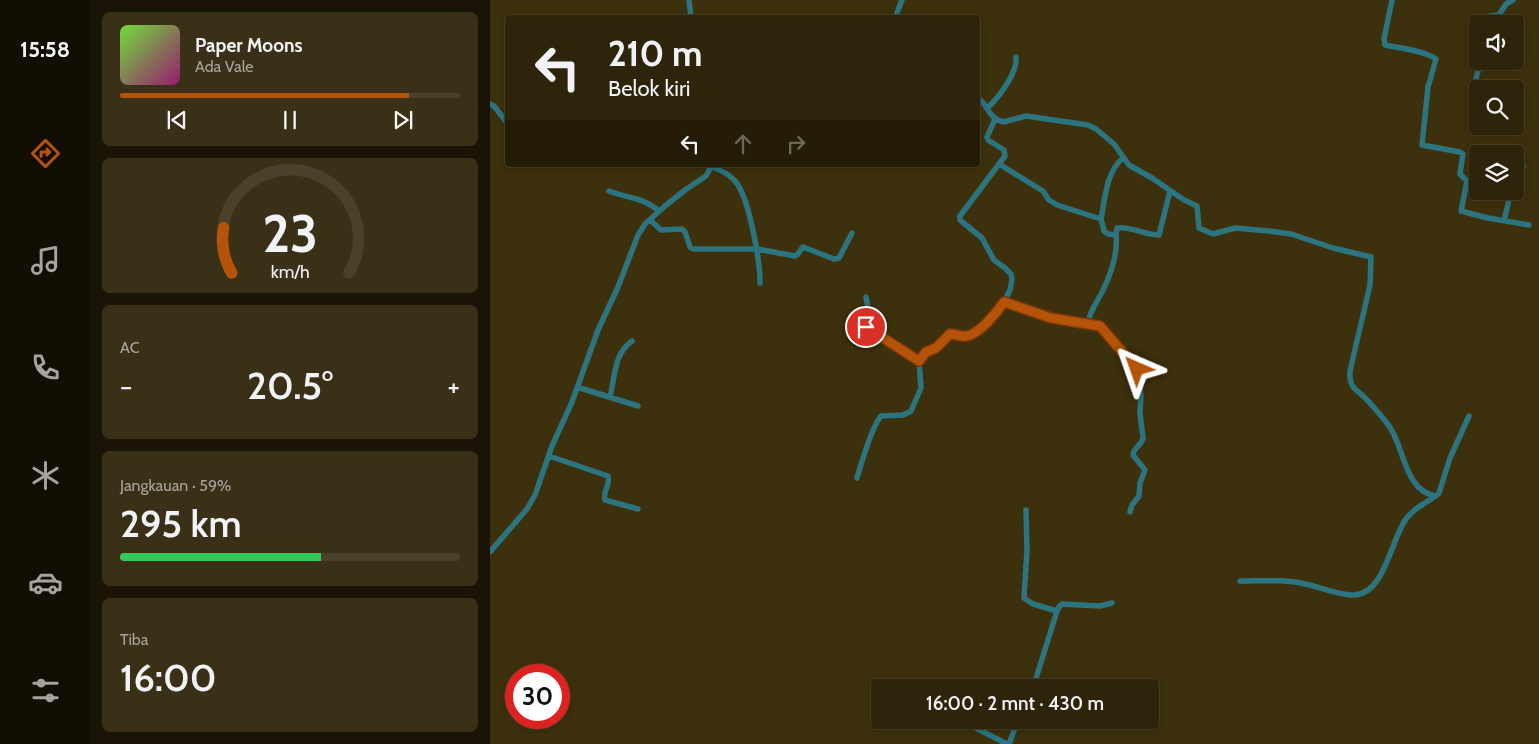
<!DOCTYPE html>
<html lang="id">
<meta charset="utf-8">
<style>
body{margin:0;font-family:Cabin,sans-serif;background:#3a3017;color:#f1f3f6;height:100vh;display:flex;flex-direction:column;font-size:19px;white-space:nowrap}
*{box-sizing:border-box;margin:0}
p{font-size:16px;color:#a7a49c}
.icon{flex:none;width:28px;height:28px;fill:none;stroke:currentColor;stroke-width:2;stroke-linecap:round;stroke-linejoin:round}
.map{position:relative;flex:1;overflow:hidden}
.drawer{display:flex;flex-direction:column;gap:12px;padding:12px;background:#191405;width:400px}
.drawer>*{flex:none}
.banner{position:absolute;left:15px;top:15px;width:475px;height:152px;border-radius:5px;box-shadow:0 2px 8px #0003,0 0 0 1px #49412a;background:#2e2409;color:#f1f3f6;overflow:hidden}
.fabs{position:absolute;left:979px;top:15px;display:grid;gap:10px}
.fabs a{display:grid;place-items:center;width:55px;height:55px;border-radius:5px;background:#2e2409;box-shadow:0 2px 8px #0003,0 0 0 1px #49412a;font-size:25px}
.speed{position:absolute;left:15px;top:664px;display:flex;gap:10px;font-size:25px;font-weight:700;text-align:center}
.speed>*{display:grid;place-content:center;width:65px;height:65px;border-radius:50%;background:#2e2409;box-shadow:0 2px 8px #0003,0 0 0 1px #49412a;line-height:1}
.speed .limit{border:8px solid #d22;background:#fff;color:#111}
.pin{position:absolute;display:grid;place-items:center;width:42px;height:42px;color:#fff;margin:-21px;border:2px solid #fff;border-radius:50%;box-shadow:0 1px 5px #0007}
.me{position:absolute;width:55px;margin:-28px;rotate:317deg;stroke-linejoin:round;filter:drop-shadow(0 0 4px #0008)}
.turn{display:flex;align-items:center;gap:18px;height:105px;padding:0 20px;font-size:22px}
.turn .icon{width:65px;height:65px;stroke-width:2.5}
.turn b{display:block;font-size:35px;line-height:42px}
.lanes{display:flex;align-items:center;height:48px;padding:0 20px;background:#0003;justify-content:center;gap:25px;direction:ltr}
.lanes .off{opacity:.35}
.big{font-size:38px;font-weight:600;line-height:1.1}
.drawer .card{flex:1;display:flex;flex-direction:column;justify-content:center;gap:8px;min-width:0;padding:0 18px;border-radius:8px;background:#3a3017}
.drawer .dial{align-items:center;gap:0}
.dial svg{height:130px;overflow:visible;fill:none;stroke:#49412a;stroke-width:7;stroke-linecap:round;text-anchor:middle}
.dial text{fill:#f1f3f6;stroke:none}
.song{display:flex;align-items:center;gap:15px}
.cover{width:60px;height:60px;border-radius:8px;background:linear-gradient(135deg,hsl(100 70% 55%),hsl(320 70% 35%))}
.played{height:5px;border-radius:2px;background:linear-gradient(90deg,#b45309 85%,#49412a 85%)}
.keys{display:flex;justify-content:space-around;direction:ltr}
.heat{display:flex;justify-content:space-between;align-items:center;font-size:28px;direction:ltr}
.charge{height:8px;border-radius:4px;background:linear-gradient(90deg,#34c759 59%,#49412a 0)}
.trip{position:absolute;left:381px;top:679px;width:288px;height:50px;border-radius:5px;background:#2e2409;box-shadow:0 2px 8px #0003,0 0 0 1px #49412a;font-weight:600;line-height:50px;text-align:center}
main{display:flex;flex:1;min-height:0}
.menu{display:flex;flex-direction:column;width:90px;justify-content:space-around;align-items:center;background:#120e04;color:#a7a49c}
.menu .icon{width:35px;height:35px}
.menu .current{color:#b45309}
.menu b{font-size:22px;color:#f1f3f6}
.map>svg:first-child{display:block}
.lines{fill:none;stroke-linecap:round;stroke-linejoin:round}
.minor{stroke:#2c7580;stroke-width:5.5}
.route-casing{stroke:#753606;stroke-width:12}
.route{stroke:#b45309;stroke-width:9}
</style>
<main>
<nav class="menu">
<b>15:58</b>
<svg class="icon current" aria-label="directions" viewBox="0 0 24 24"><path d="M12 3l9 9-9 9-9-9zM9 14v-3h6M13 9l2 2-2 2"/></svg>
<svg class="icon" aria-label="music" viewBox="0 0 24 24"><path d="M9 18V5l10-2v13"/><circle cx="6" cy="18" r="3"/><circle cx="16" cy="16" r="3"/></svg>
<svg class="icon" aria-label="phone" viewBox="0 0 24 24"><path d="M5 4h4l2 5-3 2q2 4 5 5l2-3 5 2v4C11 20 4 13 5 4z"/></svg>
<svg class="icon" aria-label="climate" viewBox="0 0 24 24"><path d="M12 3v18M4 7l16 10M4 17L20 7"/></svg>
<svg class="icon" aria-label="car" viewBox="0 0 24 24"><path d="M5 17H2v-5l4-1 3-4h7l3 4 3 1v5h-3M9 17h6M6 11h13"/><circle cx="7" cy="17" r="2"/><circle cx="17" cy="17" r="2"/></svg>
<svg class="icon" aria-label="filters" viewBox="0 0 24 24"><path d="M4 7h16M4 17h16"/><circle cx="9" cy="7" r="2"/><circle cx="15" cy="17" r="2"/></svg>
</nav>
<section class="drawer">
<div class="card">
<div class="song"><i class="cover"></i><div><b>Paper Moons</b><p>Ada Vale</p></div></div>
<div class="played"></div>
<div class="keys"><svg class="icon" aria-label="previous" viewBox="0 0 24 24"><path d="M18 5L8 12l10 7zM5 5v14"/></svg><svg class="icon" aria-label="pause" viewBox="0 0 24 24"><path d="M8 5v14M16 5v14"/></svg><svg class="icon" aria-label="next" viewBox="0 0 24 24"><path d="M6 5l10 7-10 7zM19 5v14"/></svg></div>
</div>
<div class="card dial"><svg viewBox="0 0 100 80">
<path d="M14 69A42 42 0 1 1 86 69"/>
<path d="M14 69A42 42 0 0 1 9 41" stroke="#b45309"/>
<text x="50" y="56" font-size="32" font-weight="700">23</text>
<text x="50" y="72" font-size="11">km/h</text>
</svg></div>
<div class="card"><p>AC</p>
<div class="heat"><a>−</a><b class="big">20.5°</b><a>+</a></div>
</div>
<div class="card"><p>Jangkauan · 59%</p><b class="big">295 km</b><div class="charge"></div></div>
<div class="card"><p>Tiba</p><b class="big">16:00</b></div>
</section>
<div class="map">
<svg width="1049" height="744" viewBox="0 0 1049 744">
<rect width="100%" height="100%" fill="#3d300c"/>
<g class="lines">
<!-- minor -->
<path class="minor" d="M199,0L201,18
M902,0L894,39L895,45C909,48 936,51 946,59L938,87L932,145L970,152L973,154L970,174L977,181L971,211L998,218L1039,225
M405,18L412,0
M999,24L1000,16L1009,15L1016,4L1023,0
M984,85L991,61
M488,98C499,106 497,117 513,122L536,116L598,125L606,129L624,144L639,165L662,178L694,200L707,206L709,228L723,234L745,228L779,231L801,234L843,248L881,257L880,285L860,371C859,389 866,388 876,399C882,405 897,422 901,429C914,450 916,492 946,496L949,493L960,458L979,416
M0,104L4,106L18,124
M497,108C508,99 528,72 526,57
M509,164L553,191L559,200L567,205L611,219L614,231L618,234L626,235L627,228C641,226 655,235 669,235L680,191
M222,167C231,170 239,174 245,181C259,196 270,261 270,283
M1025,181L1033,167
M119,191C137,198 155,198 169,211
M611,219C615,199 616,172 633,158
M160,220L171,230L192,229L195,232L200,247L203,249H267L305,256L307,255L313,247L344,259L349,258L362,233
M1014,221L1021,191
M376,297L378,308L376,328L429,361
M514,302L561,318L610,326L614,328L620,339L647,369L651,395L650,413L653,438C652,445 643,448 643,455L655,470L650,483L649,496L642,505L640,512
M598,323C601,307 608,302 614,288C622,271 628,253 626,235
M87,387L148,406
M120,397C125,377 124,353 142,341
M59,456L118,476C121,484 112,492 115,500L148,509
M367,478C372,461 381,428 391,416L413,415L421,411L431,388L429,361L436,352L445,348L460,334L477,336L486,332L494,323L504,316L514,302L520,290L522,279L521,274L515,268L504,260L492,238L470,220V216L515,156L514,150L498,140L497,137L505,119
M536,510L537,550L534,598L543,604L567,611L543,688
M0,552L37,509L45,495L62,446L82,402L108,330L128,287L148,235L155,224L175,206L195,190L216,176L222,165
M750,581C772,581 794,579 815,584C831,587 847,595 864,595C895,594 901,539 916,519C923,509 935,503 946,496
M567,611L569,607L572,604L610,606L622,603
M470,720L517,744
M562,720C576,724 581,728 594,720
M613,720L633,726
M519,744L528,720"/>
</g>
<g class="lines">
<!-- route casing -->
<g class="route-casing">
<path id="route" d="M376,327L429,361L436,352L446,348L460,334C466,334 471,337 476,336C489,335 507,312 514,302L561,318L610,326L647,369"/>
</g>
<!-- route -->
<use href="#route" class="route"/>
</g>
</svg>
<div class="fabs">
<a><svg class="icon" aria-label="sound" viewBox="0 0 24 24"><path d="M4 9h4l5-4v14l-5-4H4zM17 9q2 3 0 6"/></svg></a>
<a><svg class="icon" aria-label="search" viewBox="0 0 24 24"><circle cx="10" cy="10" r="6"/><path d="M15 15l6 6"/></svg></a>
<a><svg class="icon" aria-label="layers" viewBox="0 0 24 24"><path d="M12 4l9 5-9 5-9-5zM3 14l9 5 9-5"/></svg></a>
</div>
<div class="speed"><div class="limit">30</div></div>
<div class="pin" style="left:376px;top:327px;background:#d93025"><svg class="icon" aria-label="arrive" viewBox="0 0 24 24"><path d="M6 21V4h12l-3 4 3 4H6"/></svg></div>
<svg class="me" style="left:647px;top:369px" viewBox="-20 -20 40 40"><path d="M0-17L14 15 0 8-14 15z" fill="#b45309" stroke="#fff" stroke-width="4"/></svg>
<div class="trip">16:00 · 2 mnt · 430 m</div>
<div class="banner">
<div class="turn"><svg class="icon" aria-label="left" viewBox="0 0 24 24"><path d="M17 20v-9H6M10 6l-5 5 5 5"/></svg><div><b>210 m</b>Belok kiri</div></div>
<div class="lanes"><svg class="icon" aria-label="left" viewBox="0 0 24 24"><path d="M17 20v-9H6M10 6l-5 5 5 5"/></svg><svg class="icon off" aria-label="ahead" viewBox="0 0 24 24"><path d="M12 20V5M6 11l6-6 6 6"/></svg><svg class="icon off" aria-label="right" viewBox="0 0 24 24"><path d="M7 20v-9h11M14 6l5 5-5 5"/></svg></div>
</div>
</div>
</main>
